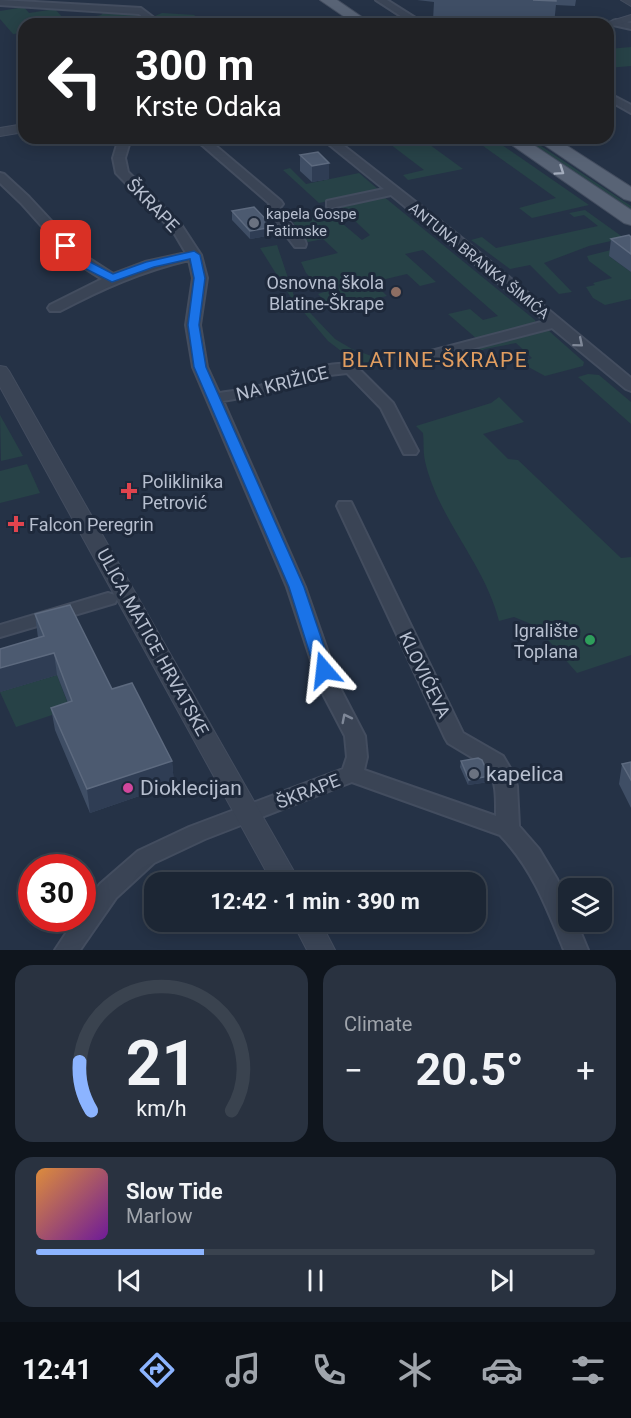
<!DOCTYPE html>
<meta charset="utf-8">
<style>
body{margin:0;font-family:Roboto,sans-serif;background:#293240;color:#f1f3f6;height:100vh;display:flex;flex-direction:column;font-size:22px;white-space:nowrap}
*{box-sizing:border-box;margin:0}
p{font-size:20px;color:#a0a5ac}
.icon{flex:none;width:33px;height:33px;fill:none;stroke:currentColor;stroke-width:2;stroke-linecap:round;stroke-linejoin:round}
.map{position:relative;height:950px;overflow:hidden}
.side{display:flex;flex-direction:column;gap:15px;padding:15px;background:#0f151d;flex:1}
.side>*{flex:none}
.banner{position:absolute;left:18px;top:18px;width:596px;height:126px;border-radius:18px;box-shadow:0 3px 15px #0003,0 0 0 2px #3a434f;background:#202124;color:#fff;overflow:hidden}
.tools{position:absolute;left:558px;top:878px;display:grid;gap:12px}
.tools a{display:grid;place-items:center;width:54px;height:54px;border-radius:12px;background:#1c2634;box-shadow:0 3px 15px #0003,0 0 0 2px #3a434f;font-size:30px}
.speed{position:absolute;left:18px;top:854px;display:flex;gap:12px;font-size:30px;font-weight:700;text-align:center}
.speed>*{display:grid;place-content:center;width:78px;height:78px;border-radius:50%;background:#1c2634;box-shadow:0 3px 15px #0003,0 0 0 2px #3a434f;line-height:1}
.speed .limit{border:9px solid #d22;background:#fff;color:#111}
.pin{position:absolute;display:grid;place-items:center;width:51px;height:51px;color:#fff;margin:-26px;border-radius:12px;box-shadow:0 3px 9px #0006}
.me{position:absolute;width:66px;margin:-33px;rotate:343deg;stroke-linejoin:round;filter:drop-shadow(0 0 4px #0008)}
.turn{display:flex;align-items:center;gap:21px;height:126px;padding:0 18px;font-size:27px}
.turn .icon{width:78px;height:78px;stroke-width:2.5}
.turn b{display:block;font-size:42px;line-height:51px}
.big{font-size:45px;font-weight:700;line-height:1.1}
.side .tile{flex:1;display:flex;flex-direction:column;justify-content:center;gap:9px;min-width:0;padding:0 21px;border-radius:18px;background:#293240}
.side .dial{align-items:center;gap:0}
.dial svg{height:156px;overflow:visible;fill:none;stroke:#3a434f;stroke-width:7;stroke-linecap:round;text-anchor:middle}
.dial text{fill:#f1f3f6;stroke:none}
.song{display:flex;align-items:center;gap:18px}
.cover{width:72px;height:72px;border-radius:9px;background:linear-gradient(135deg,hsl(30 70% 55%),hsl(280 70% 35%))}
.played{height:6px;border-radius:3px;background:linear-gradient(90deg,#8cb4ff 30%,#3a434f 30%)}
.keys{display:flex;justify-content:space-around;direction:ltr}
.heat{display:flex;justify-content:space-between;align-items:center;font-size:33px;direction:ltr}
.side .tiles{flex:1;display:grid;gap:15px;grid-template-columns:1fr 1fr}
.tile:last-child{grid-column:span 2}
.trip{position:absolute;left:144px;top:872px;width:342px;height:60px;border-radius:18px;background:#1c2634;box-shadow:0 3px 15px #0003,0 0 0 2px #3a434f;font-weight:700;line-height:60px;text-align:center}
.menu{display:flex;height:96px;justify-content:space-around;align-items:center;background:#0b0f15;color:#a0a5ac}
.menu .icon{width:42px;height:42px}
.menu .on{color:#8cb4ff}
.menu b{font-size:27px;color:#f1f3f6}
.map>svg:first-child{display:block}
.green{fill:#274247}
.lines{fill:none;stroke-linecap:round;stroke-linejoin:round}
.minor-casing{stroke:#434d5f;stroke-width:4}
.tertiary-casing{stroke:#434d5f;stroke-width:2}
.primary-casing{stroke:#434d5f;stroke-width:2}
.minor{fill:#3a4455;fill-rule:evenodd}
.tertiary{fill:#3a4455;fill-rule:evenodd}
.primary{fill:#586375;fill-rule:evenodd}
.wall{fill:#3f4e65}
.shaded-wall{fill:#2f3d54}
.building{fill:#4c5a70;stroke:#5d6a7f;stroke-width:1.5}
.oneway{stroke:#a4adbd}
.oneway2{stroke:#7f8898}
.route{fill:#1a73e8;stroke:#114b97;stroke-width:1.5}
.worship-dot{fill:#6b7280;stroke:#1e293b;stroke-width:2}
.education-dot{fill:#8d6e63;stroke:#1e293b;stroke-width:2}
.health-dot{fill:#e0444e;stroke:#1e293b;stroke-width:2}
.leisure-dot{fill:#2e9e5b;stroke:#1e293b;stroke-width:2}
.hotel-dot{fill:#d1479c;stroke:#1e293b;stroke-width:2}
.labels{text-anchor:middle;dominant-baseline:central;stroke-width:6;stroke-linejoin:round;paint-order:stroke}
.far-poi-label{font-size:15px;fill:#b7bfcf;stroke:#1e293b;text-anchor:start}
.far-street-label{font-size:15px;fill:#b7bfcf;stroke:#1e293b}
.street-label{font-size:18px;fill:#b7bfcf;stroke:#1e293b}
.poi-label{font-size:18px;fill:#b7bfcf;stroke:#1e293b;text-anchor:end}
.quarter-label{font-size:21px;letter-spacing:1.5px;fill:#e19d60;stroke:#1e293b}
.near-poi-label{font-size:21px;fill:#b7bfcf;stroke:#1e293b;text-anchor:start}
</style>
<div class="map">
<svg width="631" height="950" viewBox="0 0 631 950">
<rect width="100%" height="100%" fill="#253246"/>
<!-- green -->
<path class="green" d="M24,7L29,13L55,9L64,19L44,22L46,24H24V33L13,34L0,19V11Z
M104,12L138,14L150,24H108L103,19L86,22L87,18L101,15Z
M162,13L195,15L189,24H166L155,16Z
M631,47V66L608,68V49Z
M382,138H443L426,142L463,169L408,180L403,175L424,170Z
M472,138H492L589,205L532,218L519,208L556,198Z
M518,138H529L631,206V213Z
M290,168L306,184L359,173L379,190L319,203L283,170Z
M383,196L535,320L536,324L477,339L448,314L470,309L483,320L498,316L423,250L405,254L436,282L420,286L407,274L373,282L387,296L332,309L318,294L324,292L306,273L301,262L338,253L323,239L308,242L299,235L290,215L325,209L362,240L370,235L339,206Z
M585,210L624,238L589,246L544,263L572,292L559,294L530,265L510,269L471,240L482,237L496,248L598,226L584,215L574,217L569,213Z
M277,245L294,296L335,339L352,349L377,358V361L358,364L328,341L290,296L260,248Z
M631,245L609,256L631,272V299L605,305L593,298L586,287L595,285L593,283L612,278L589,261L587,256Z
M542,330L549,331L584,362L583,366L545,376L521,363L532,358L516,343L485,349L472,355L473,348Z
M588,374L599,375L631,402V424L578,377Z
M499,397L524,422L483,434L508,459L518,460L621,558L631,557V655L577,673L536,626L514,617L499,621C485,564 438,519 425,461C423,452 424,442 423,433L416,426L491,403Z
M0,415L23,456L1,461Z
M27,464L40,493L0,503V471Z
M57,675L70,709L16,727L0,692Z"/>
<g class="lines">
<!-- minor casing -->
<g class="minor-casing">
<path id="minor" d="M0,0L141,8L162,24H151L139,14L0,5Z
M376,0H387L425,24H413Z
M616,20L631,23V29L613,25V21Z
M608,93L631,105V113L608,100Z
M119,138H131L125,158L128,172L182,226L201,255L207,278L200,325L207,367L219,393C231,391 244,390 256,387C283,380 328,358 355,365L393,403L418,451L416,454H404L381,408L347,373L321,376L263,394L223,401L305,587L341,690L365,736L367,757L364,770L496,816C496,799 497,783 488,767L448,743L445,738L337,506L339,502H351L353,506L463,733L503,756L513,773L517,786L519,826L539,849L557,879L568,903V921H576L588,950H564C547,908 532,868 500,835L352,782L205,839L154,863L116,898L80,950H55L76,918H82V909L100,884L138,851L189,827L343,769L347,757L345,736L321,690L287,587L193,367L186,325L193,278L189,260C142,271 102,289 60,311H50L48,308L50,305L102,279L72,260L21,203L0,183V173L4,174L29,197L82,254L113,274L145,262L186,253L173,231L116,173L113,158Z
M189,138H204L210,141L281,201L283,204L279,209L305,241L306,244L305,247H295L266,209L270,204L202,145Z
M321,138H334L458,235L631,378V391L626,389L552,328L417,363L412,362L410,359L412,356L545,321L391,195L331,208L327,207V201L384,189Z
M108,593L115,595L117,599L115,603L0,637V625Z"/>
</g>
<!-- tertiary casing -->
<g class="tertiary-casing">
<path id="tertiary" d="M621,0H631V6Z
M631,15V21L608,27V24H602Z
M24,124V132L0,136V128Z
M0,366L6,367L9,371L300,882H272L0,387Z
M292,921H320L335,950H307Z"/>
</g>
<!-- primary casing -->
<g class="primary-casing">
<path id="primary" d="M320,0H337L372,24H355Z
M502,138H523L631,210V225L624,223Z
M534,138H555L631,187V201L624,199Z"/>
</g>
<!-- minor -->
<use href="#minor" class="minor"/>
<!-- tertiary -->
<use href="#tertiary" class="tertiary"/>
<!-- primary -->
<use href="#primary" class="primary"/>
</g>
<!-- wall -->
<path class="wall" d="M417,0H576L575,6L556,5L554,24H519L433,20L434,2Z
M300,155L329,163V179L312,182L300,171Z
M232,211L273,235L250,239L232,220Z
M631,237V272L609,256L611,239Z
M35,614L112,689L172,761L174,784L90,813L55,730L51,708L68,703L57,675L0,692L38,638Z
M461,761L489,782L468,785L460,767Z
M631,762V808L619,784L622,764Z"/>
<!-- shaded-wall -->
<path class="shaded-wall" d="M329,163V179L312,182V166Z
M273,227V235L250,239V231Z
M54,653L57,675L0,692V668Z
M172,761L174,784L90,813L87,789Z
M489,776V782L468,785L469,780Z"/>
<!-- building -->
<path class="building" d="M533,0H556V1Z
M318,152L329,163L312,166L300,155Z
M254,207L273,227L250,231L232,211Z
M629,235L631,237V254L611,239Z
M70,605L112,689L132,683L172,761L87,789L51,708L72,701L54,653L0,668V649L44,636L35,614Z
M478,758L482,760L489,776L469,780L461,761Z
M631,762V780L622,764Z"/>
<!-- one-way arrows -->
<defs><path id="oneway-chevron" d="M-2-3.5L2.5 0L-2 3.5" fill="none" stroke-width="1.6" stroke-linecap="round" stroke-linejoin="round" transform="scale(1.5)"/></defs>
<use class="oneway" href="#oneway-chevron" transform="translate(560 171) rotate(34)"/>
<g class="oneway2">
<use href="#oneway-chevron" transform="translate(579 343) rotate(40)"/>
<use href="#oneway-chevron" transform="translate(346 718) rotate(-117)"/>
</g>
<!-- route -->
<path class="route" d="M66,243L92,263L113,274L146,262L194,251L200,255L205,278L199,325L206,367L304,587L332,670L329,674H318L315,670L289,587L194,367L188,325L194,278L190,259L154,267L112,282L84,268L63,248L61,246Z"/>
<!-- markers -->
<g class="worship-dot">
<circle cx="254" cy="223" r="6"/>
<circle cx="474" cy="774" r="6"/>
</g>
<circle class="education-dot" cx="396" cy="292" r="6"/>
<g class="health-dot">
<path d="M126 482h6v6h6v6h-6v6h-6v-6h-6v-6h6z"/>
<path d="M13 515h6v6h6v6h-6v6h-6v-6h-6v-6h6z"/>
</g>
<circle class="leisure-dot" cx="590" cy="640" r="6"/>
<circle class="hotel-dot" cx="128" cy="788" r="6"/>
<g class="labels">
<!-- far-poi labels -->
<g class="far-poi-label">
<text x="266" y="214">kapela Gospe<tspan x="266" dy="17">Fatimske</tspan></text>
</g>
<!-- far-street labels -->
<g class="far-street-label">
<text transform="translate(479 261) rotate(39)">ANTUNA BRANKA ŠIMIĆA</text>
</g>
<!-- street labels -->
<g class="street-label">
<text transform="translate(153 205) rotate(46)">ŠKRAPE</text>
<text transform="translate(282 383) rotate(-14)">NA KRIŽICE</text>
<text transform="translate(153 642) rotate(61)">ULICA MATICE HRVATSKE</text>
<text transform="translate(425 675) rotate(64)">KLOVIĆEVA</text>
<text transform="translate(308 791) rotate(-21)">ŠKRAPE</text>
</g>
<!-- poi labels -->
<g class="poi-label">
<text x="384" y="282">Osnovna škola<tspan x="384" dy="21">Blatine-Škrape</tspan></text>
<text x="142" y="481" text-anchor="start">Poliklinika<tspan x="142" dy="21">Petrović</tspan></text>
<text x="29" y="524" text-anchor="start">Falcon Peregrin</text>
<text x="578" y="630">Igralište<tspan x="578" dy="21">Toplana</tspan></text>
</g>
<!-- quarter labels -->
<g class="quarter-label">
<text x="435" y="360">BLATINE-ŠKRAPE</text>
</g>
<!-- near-poi labels -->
<g class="near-poi-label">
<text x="486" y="774">kapelica</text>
<text x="140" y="788">Dioklecijan</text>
</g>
</g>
</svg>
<div class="tools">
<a><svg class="icon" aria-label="layers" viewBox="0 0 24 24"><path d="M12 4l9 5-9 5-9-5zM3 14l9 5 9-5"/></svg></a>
</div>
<div class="speed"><div class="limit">30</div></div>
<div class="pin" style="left:66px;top:246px;background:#d93025"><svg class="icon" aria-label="arrive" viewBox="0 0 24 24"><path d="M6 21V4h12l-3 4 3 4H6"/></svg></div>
<svg class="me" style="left:324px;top:670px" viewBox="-20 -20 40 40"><path d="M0-17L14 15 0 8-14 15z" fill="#1a73e8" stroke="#fff" stroke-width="4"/></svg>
<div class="trip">12:42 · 1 min · 390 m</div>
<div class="banner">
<div class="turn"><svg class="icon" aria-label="left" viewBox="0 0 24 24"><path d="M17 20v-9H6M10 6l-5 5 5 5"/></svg><div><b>300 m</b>Krste Odaka</div></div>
</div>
</div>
<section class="side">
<div class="tiles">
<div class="tile dial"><svg viewBox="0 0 100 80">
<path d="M14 69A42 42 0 1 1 86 69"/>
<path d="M14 69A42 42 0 0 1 8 44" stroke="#8cb4ff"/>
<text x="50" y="56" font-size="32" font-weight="700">21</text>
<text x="50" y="72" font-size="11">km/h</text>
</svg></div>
<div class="tile"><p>Climate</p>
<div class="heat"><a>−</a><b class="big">20.5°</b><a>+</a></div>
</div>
<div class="tile">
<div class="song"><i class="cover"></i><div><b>Slow Tide</b><p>Marlow</p></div></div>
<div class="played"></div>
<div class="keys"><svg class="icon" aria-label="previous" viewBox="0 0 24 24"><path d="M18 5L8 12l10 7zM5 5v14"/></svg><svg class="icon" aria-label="pause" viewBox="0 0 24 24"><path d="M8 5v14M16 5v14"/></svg><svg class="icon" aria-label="next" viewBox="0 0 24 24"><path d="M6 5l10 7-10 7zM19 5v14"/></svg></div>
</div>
</div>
</section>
<nav class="menu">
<b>12:41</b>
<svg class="icon on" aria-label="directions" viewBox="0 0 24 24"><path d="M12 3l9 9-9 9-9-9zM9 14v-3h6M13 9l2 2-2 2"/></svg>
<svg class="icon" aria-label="music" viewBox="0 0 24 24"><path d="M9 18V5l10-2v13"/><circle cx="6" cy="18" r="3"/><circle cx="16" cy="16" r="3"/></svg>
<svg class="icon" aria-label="phone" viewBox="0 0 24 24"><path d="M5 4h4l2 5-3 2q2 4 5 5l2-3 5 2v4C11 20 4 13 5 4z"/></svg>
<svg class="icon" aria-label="climate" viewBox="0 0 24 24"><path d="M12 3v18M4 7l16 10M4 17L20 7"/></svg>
<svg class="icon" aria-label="car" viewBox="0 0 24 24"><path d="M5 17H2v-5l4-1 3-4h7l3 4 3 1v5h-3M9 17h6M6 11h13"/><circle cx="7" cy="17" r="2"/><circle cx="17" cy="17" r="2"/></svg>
<svg class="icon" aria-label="filters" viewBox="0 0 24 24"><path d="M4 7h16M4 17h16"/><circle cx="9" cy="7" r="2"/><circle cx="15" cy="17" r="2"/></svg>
</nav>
